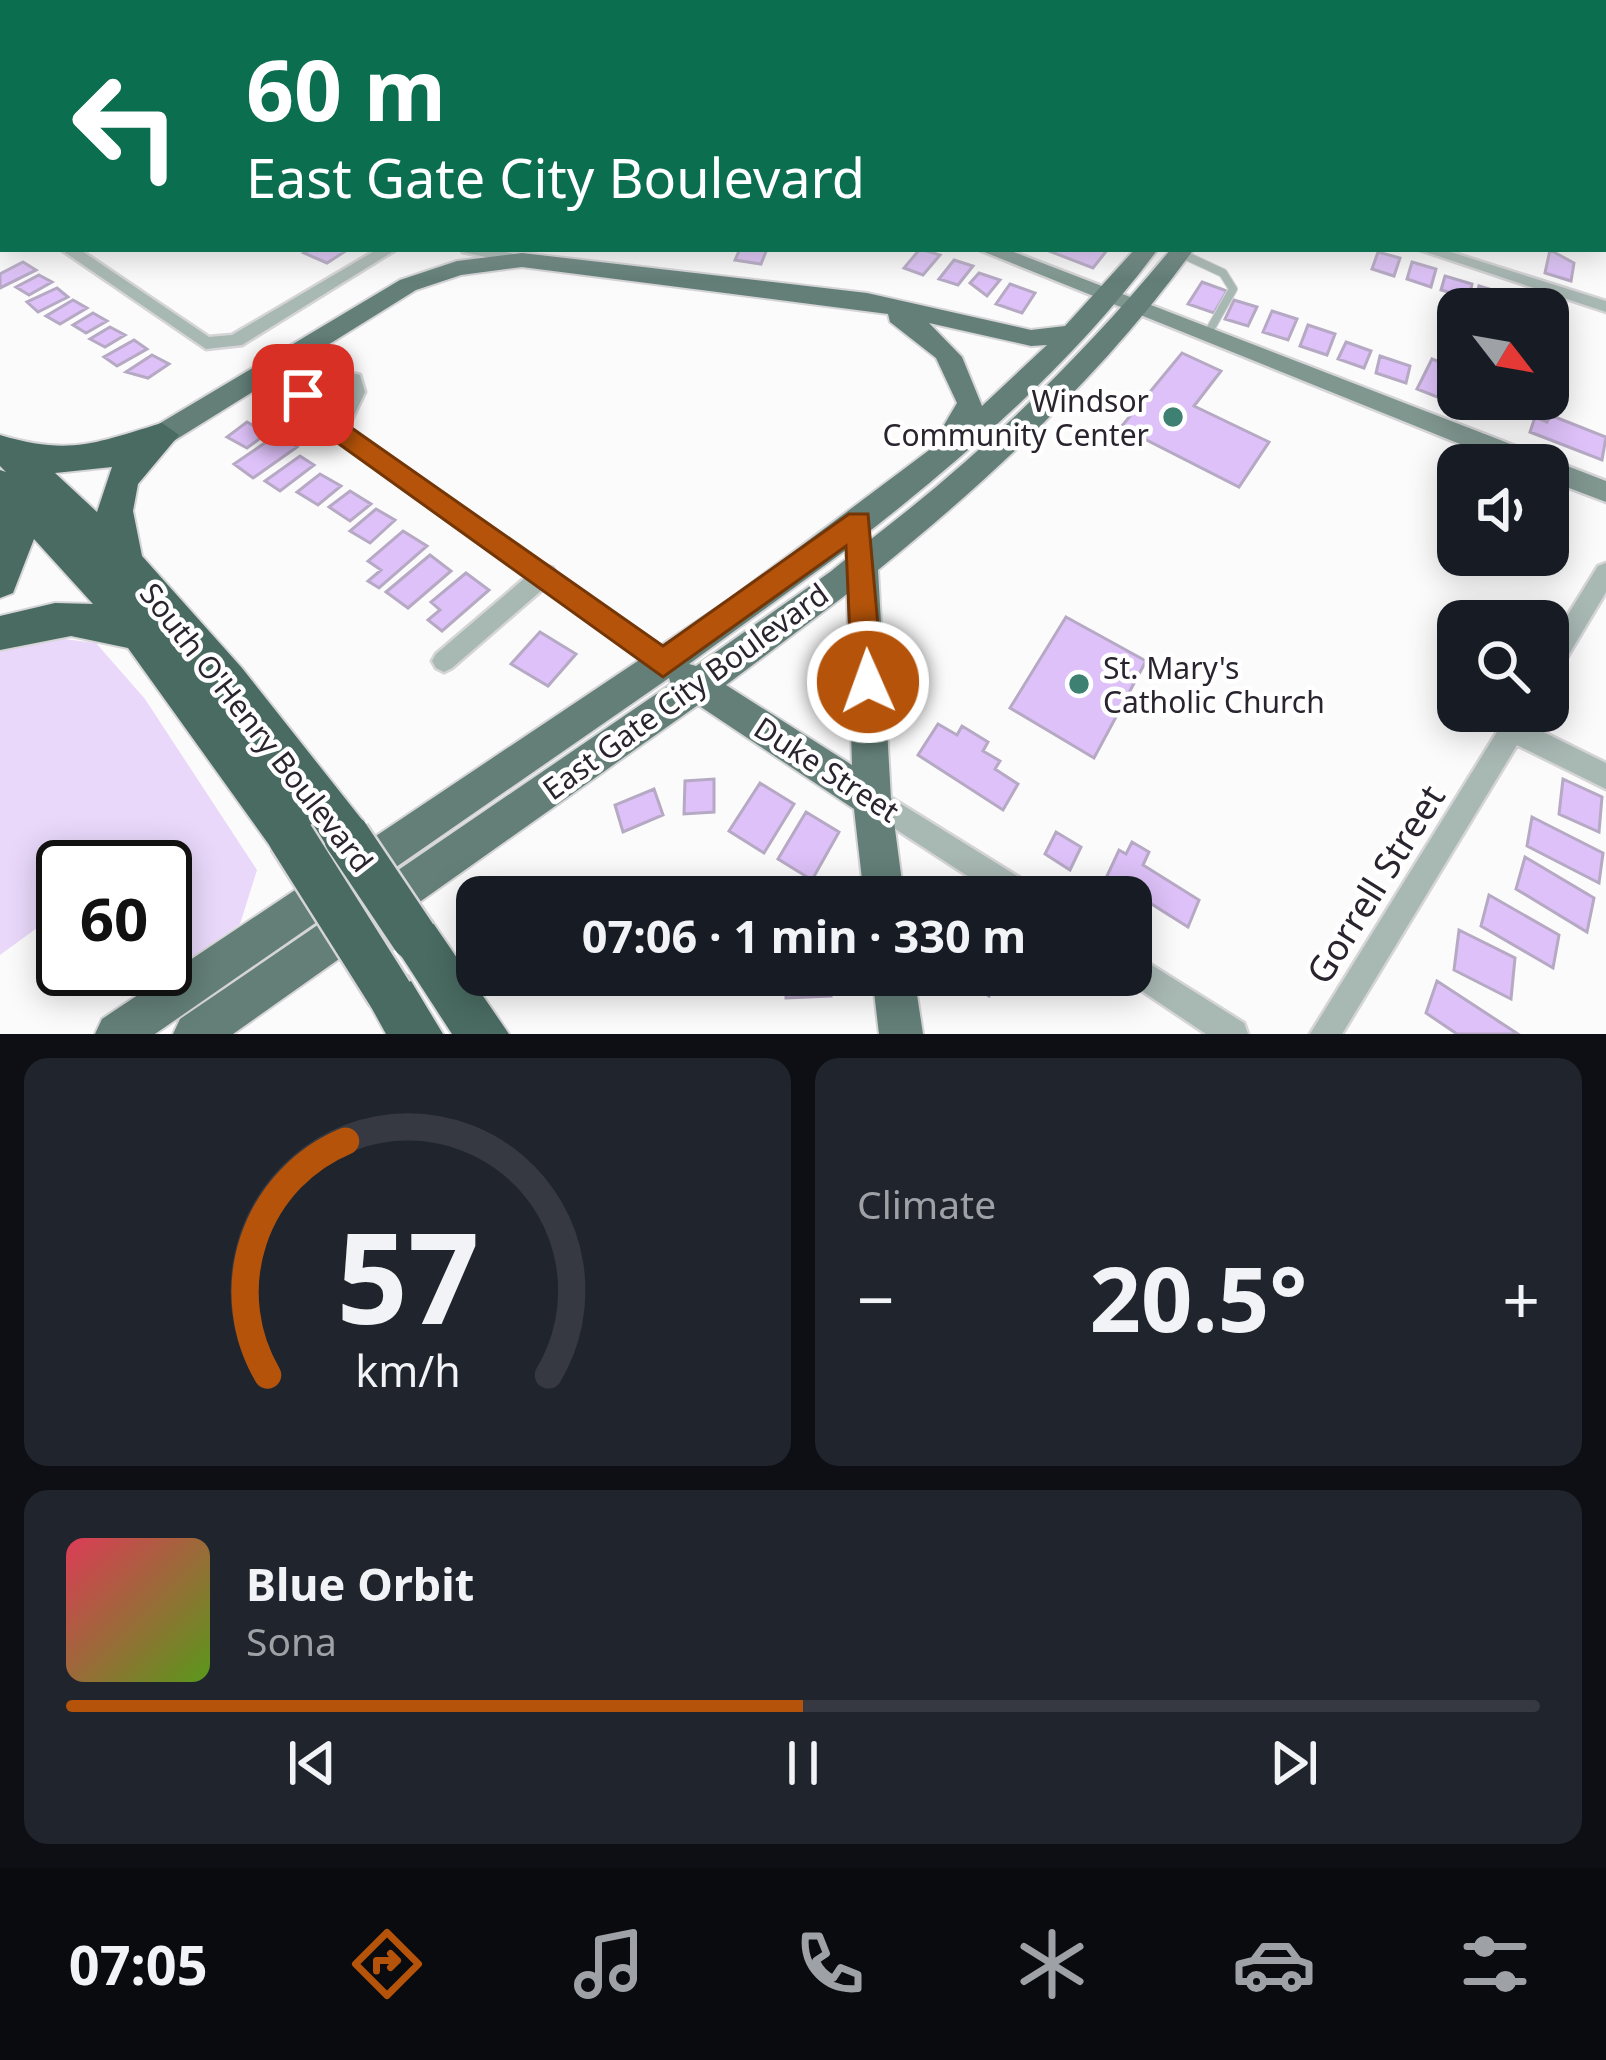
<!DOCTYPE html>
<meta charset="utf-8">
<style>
body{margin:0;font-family:"Noto Sans",sans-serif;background:#20242c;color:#f1f3f6;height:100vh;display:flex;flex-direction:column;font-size:45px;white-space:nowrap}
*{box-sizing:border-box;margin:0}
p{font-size:39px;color:#9ea1a6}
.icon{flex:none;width:66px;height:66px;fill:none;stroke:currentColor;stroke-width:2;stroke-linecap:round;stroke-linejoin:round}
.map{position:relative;height:1034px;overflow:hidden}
.drawer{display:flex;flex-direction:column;gap:24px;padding:24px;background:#0d0f14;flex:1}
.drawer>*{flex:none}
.banner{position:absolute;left:0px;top:0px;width:1608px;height:252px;box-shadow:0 6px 30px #0003;background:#0b6e4f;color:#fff;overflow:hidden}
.needle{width:78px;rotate:121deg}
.tools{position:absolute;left:1437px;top:288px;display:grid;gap:24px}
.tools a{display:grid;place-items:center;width:132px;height:132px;border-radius:24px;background:#171b24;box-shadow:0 6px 30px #0003;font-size:60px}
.speed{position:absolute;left:36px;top:840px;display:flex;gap:24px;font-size:60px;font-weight:700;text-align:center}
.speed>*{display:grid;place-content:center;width:156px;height:156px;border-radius:50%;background:#171b24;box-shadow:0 6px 30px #0003;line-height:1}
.speed .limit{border:6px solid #111;border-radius:18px;background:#fff;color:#111}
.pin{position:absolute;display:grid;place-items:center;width:102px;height:102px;color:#fff;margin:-51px;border-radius:24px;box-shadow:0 6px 18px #0006}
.me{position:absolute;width:132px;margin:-66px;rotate:358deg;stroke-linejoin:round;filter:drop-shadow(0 0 9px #0008)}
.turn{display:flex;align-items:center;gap:42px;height:252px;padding:0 48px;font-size:54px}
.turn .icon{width:156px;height:156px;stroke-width:2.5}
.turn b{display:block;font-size:84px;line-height:102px}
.big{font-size:90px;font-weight:700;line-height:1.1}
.drawer .tile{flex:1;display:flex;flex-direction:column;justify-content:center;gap:18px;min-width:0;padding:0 42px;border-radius:24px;background:#20242c}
.drawer .dial{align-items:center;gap:0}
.dial svg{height:312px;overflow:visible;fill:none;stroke:#363941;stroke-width:7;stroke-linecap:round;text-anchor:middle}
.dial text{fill:#f1f3f6;stroke:none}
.song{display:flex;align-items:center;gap:36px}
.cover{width:144px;height:144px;border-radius:18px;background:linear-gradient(135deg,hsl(350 70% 55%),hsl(90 70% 35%))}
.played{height:12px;border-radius:6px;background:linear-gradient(90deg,#b45309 50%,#363941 50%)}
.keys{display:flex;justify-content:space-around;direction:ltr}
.heat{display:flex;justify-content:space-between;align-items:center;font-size:66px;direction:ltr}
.drawer .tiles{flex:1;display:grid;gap:24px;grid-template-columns:1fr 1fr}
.tile:last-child{grid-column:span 2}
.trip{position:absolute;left:456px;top:876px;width:696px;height:120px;border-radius:24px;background:#171b24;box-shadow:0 6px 30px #0003;font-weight:700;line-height:120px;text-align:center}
.tab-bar{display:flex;height:192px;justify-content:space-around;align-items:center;background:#090b0e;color:#9ea1a6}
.tab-bar .icon{width:84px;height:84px}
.tab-bar .on{color:#b45309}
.tab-bar b{font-size:54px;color:#f1f3f6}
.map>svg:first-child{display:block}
.green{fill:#e9d8fa}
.building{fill:#ddc1f8;stroke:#b6a9c4;stroke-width:3}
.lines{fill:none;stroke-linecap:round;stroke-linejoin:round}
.lane-casing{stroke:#d5d4d6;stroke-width:10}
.street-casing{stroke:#d5d4d6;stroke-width:5}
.secondary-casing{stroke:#d5d4d6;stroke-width:5}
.primary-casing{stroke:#d5d4d6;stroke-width:4}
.highway-casing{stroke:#d5d4d6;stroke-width:4}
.lane{stroke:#a8b8b3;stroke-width:8}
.street{fill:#a8b8b3;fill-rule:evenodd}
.secondary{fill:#809790;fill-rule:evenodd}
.primary{fill:#637f78;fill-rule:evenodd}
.highway{fill:#496b62;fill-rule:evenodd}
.highway-bridge-casing{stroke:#d5d4d6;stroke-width:51;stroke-linecap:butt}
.highway-bridge{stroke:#496b62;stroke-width:46}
.route{fill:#b45309;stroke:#753606;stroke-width:3}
.poi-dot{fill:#3e8071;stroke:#fff;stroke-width:4.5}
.labels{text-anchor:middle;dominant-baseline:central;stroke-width:9;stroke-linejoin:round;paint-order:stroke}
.poi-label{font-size:30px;fill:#2a242f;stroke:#fff;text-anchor:end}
.street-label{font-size:30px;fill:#2a242f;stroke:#fff}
.near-street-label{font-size:36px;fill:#2a242f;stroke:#fff}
</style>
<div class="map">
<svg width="1606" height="1034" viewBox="0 0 1606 1034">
<rect width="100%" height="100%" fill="#fbfbfb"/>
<!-- green -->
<path class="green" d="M48,637L96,643L145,699L257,870L240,924L182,964L165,928V867H137L132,858L120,867H63V909L0,955V652Z"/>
<!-- building -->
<path class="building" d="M311,249H338L344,252L327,263L304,253Z
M740,249H767L761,264L735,260Z
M920,249L940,255L923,275L904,268Z
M1044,249H1108L1093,268Z
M1550,250L1574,263L1571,281L1545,273Z
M1378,252L1400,258L1394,276L1372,269Z
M954,260L973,266L958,285L939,279Z
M23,262L36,270L0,288V274Z
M1412,262L1436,269L1431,287L1407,279Z
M979,273L1000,280L987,296L970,283Z
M39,275L52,282L29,295L16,287Z
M1445,276L1472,284L1469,298L1441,290Z
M1202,282L1227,291L1214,313L1188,304Z
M1010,284L1035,293L1022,313L996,304Z
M1479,286L1506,294L1502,309L1474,305Z
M57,288L68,297L38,312L27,302Z
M73,300L87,308L60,324L46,316Z
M1234,300L1257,307L1248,326L1225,319Z
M1535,304L1563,313L1561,333L1548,329V309H1534Z
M1272,311L1297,319L1288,340L1263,332Z
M93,313L107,321L86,333L73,325Z
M1308,325L1335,334L1327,355L1300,346Z
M110,327L125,335L105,347L90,339Z
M134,340L147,349L117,366L104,357Z
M1346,342L1371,351L1364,368L1338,359Z
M1182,353L1221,371L1194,406L1269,442L1239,487L1121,427Z
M152,355L169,364L148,378L126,372Z
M1380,356L1410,366L1406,383L1376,373Z
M1432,359L1458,369L1445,400L1417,389Z
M1550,415L1606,437L1602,460L1530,432L1535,417L1547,422Z
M247,422L267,433L247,448L227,437Z
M278,434L297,447L253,478L234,464Z
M300,456L314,465L280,491L265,481Z
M320,474L341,486L318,505L297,492Z
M350,491L371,504L350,521L329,507Z
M376,509L395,520L370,543L350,531Z
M403,531L427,546L379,588L368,581L381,570L368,561Z
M430,555L451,571L408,608L386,592Z
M466,573L489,590L442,631L428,620L440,610L431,602Z
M1066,617L1146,661L1094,758L1010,708Z
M540,632L576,654L548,686L511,664Z
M938,724L957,735L962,726L988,742L983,751L1000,761L995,769L1018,784L1003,810L918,755Z
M714,779V812L684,814L685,781Z
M1563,779L1602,797L1599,832L1559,814Z
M760,783L794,804L764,853L729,831Z
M654,789L663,815L623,832L615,805Z
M806,812L839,832L812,880L778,859Z
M1532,817L1603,853L1599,883L1527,846Z
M1056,832L1081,847L1070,870L1045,854Z
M1132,842L1149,852L1143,865L1199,900L1188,927L1107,876L1119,850L1126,854Z
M1525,857L1594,898L1587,932L1516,889Z
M1489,895L1559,935L1553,968L1481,926Z
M1459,930L1515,958L1511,999L1454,970Z
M786,975H830L831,996L786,998Z
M957,975H998L989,996Z
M1437,981L1518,1034H1457L1426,1013Z"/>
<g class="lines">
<!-- lane casing -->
<g class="lane-casing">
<path id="lane" d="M1180,253L1223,273L1233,289L1207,335"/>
</g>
<!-- street casing -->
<g class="street-casing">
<path id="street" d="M0,165H3V175H0Z
M1605,168H1606V176H1605Z
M0,198L3,199V210L0,209Z
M60,249H79L209,337L232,335L378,249H397L242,345L206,349Z
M461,249H492L528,257L530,260L522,265L463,252Z
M1417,249H1441L1606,301V312Z
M338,370L360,375L365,392L348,428L543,565L553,568L556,574L671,656L675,663L671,670L663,674L655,670L543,589L452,668L444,672L436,668L432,661L436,654L526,577L297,412L294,395L296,390ZM340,383L345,384L347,392L334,418L313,404V398Z
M1606,563V592L1556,676L1548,679V647L1598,566Z
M1510,711H1536L1529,725L1606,763V789L1517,745L1342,1034H1310Z
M872,786L1035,887L1039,897H1000L863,808L859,799L863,790Z
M1131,952L1244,1023L1248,1034H1206L1121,977L1131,975Z"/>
</g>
<!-- secondary casing -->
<g class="secondary-casing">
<path id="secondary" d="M977,249H1006L1606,481V502L1548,480V465H1512Z"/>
</g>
<!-- primary casing -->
<g class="primary-casing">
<path id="primary" d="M1135,249H1158C1076,360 970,453 861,538L870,540C982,454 1081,358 1171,249H1194C1106,371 995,475 878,570L891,799L904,897H864L854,809L698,705L233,1034H173L180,1019L671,684L669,678L155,1034H95L102,1019L729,600L940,442L937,437L957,403L936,358L890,322L888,314L522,267L461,275L416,290L172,442H152L148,435L152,428L400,280L457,261L522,253L867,293L1031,330L1065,326ZM929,323L1031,346L1047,345L982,406L962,357ZM846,550V559L830,572L696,666L689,664ZM847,594L852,765L726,685Z
M872,975H914L923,1034H879Z"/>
</g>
<!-- highway casing -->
<g class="highway-casing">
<path id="highway" d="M162,423L179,435L138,484L133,511L142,556L242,668L363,821L370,837L363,853L347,860L331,853L308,823L314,837L307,853L291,860L275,853L128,648L71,636L0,650V616L55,603L93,604L34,539L13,593L0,598V470L6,472L0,466V435C70,456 95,443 162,423ZM112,467L97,512L55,473Z
M414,912L431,920L509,1034H452L389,937L397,920Z
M390,968L408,976L443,1034H386L364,994L372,976Z"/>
</g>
<!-- lane -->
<use href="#lane" class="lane"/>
<!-- street -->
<use href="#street" class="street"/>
<!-- secondary -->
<use href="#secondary" class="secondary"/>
<!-- primary -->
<use href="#primary" class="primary"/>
<!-- highway -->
<use href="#highway" class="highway"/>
<!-- highway-bridge casing -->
<g class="highway-bridge-casing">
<path id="highway-bridge" d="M291,837L390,994
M347,837L414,937"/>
</g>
<!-- highway-bridge -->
<use href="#highway-bridge" class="highway-bridge"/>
</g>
<!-- sky -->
<linearGradient id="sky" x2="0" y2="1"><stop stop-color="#98aee2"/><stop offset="0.48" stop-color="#fdfdfd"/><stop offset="1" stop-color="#fdfdfd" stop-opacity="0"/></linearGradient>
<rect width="1606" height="280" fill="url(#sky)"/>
<!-- route -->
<path class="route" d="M303,386L312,389L316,403L663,646L849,514H868L883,682L879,692H857L852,682L846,546L663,677L296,413L291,395Z"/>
<!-- markers -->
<g class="poi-dot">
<circle cx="1173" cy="417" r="12"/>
<circle cx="1079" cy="684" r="12"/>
</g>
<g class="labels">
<!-- poi labels -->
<g class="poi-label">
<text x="1149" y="400">Windsor<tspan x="1149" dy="34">Community Center</tspan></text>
<text x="1103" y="667" text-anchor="start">St. Mary's<tspan x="1103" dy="34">Catholic Church</tspan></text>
</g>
<!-- street labels -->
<g class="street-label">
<text transform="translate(685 691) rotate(-36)">East Gate City Boulevard</text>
<text transform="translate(257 727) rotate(52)">South O'Henry Boulevard</text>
<text transform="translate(827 769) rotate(33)">Duke Street</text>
</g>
<!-- near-street labels -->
<g class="near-street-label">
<text transform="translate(1375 884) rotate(-58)">Gorrell Street</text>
</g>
</g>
</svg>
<div class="tools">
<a><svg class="needle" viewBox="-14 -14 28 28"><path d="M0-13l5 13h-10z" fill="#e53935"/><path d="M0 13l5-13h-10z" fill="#9ea1a6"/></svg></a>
<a><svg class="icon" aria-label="sound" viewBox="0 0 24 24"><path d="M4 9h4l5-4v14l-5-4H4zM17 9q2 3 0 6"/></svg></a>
<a><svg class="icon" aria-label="search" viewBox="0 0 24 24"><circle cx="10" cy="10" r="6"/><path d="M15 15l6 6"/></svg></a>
</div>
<div class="speed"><div class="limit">60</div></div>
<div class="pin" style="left:303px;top:395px;background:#d93025"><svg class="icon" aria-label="arrive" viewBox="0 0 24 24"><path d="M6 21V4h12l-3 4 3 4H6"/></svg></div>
<svg class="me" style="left:868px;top:682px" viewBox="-20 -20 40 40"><circle r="17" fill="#b45309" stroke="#fff" stroke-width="3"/><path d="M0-11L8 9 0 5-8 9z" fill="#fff"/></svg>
<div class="trip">07:06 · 1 min · 330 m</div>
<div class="banner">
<div class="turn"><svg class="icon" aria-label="left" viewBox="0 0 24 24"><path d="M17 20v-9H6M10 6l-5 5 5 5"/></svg><div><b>60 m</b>East Gate City Boulevard</div></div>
</div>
</div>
<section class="drawer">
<div class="tiles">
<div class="tile dial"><svg viewBox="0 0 100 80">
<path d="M14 69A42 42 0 1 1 86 69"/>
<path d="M14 69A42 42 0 0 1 34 9" stroke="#b45309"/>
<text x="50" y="56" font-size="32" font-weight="700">57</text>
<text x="50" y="72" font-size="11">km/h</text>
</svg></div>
<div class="tile"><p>Climate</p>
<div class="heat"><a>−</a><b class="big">20.5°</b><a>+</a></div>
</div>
<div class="tile">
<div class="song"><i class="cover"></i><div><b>Blue Orbit</b><p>Sona</p></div></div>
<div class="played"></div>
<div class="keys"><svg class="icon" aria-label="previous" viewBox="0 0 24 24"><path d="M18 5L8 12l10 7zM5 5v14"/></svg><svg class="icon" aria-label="pause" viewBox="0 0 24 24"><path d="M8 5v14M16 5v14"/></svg><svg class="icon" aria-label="next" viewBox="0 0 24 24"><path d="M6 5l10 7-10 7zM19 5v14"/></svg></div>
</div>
</div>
</section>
<nav class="tab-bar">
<b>07:05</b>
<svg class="icon on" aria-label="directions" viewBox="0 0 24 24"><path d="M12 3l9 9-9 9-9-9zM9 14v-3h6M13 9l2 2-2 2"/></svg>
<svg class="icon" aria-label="music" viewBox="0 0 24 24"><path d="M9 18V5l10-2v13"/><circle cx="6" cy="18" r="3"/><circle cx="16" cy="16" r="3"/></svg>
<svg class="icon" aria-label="phone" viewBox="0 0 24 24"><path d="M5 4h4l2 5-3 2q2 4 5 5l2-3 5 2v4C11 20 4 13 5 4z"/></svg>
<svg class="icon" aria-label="climate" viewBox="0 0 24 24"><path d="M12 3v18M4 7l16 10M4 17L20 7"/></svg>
<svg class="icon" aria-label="car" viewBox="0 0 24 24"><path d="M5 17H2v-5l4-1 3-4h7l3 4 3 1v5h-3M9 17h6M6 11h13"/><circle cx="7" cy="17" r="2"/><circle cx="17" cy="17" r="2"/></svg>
<svg class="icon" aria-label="filters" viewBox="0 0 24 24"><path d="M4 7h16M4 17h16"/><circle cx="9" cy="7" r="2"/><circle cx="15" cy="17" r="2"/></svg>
</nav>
